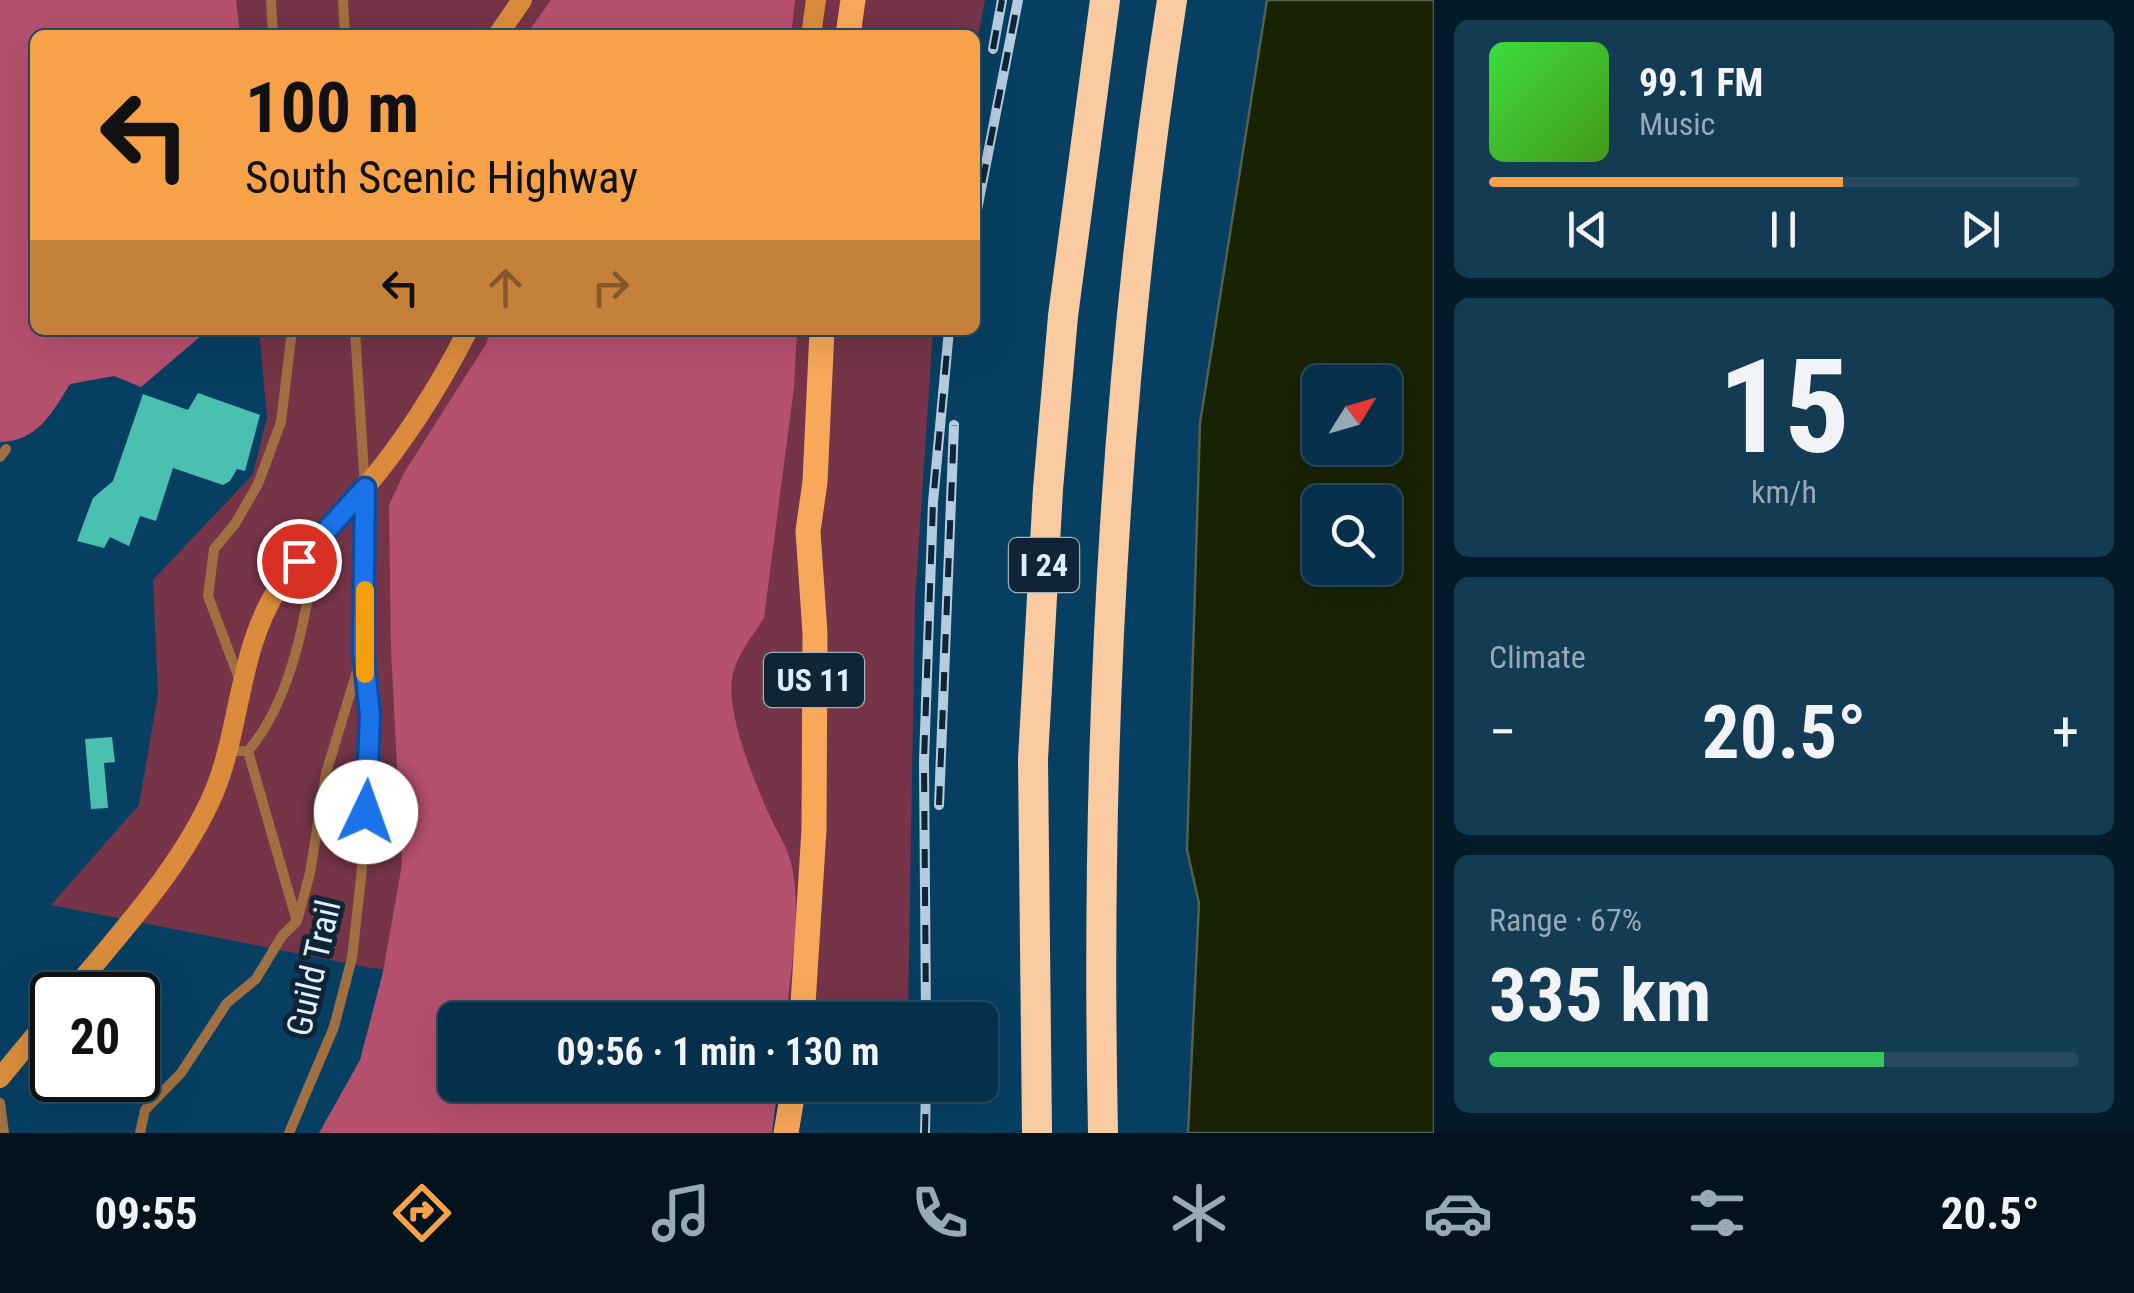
<!DOCTYPE html>
<meta charset="utf-8">
<style>
body{margin:0;font-family:"Roboto Condensed",sans-serif;background:#133b54;color:#f1f3f6;height:100vh;display:flex;flex-direction:column;font-size:38px;white-space:nowrap}
*{box-sizing:border-box;margin:0}
p{font-size:32px;color:#97a9b5}
.icon{flex:none;width:55px;height:55px;fill:none;stroke:currentColor;stroke-width:2;stroke-linecap:round;stroke-linejoin:round}
.map{position:relative;flex:1;overflow:hidden}
.panel{display:flex;flex-direction:column;gap:20px;padding:20px;background:#031a29;width:700px}
.panel>*{flex:none}
.hud{position:absolute;left:30px;top:30px;width:950px;height:305px;border-radius:15px;box-shadow:0 10px 40px #0002,0 0 0 2px #264a62;background:#f7a149;color:#111;overflow:hidden}
.needle{width:65px;rotate:53deg}
.buttons{position:absolute;left:1302px;top:365px;display:grid;gap:20px}
.buttons a{display:grid;place-items:center;width:100px;height:100px;border-radius:15px;background:#052f4a;box-shadow:0 10px 40px #0002,0 0 0 2px #264a62;font-size:50px}
.speed{position:absolute;left:30px;top:972px;display:flex;gap:20px;font-size:50px;font-weight:700;text-align:center}
.speed>*{display:grid;place-content:center;width:130px;height:130px;border-radius:50%;background:#052f4a;box-shadow:0 10px 40px #0002,0 0 0 2px #264a62;line-height:1}
.speed .limit{border:5px solid #111;border-radius:15px;background:#fff;color:#111}
.pin{position:absolute;display:grid;place-items:center;width:85px;height:85px;color:#fff;margin:-42px;border:5px solid #fff;border-radius:50%;box-shadow:0 2px 10px #0007}
.me{position:absolute;width:110px;margin:-55px;rotate:3deg;stroke-linejoin:round;filter:drop-shadow(0 0 8px #0008)}
.turn{display:flex;align-items:center;gap:35px;height:210px;padding:0 50px;font-size:45px}
.turn .icon{width:130px;height:130px;stroke-width:2.5}
.turn b{display:block;font-size:70px;line-height:85px}
.lanes{display:flex;align-items:center;height:95px;padding:0 50px;background:#0003;justify-content:center;gap:50px;direction:ltr}
.lanes .off{opacity:.35}
.big{font-size:75px;font-weight:700;line-height:1.1}
.panel .tile{flex:1;display:flex;flex-direction:column;justify-content:center;gap:15px;min-width:0;padding:0 35px;border-radius:15px;background:#133b54}
.panel .dial{align-items:center;gap:0}
.dial b{font-size:130px;line-height:1}
.song{display:flex;align-items:center;gap:30px}
.cover{width:120px;height:120px;border-radius:15px;background:linear-gradient(135deg,hsl(120 70% 55%),hsl(100 70% 35%))}
.played{height:10px;border-radius:5px;background:linear-gradient(90deg,#f7a149 60%,#264a62 60%)}
.keys{display:flex;justify-content:space-around;direction:ltr}
.heat{display:flex;justify-content:space-between;align-items:center;font-size:55px;direction:ltr}
.charge{height:15px;border-radius:8px;background:linear-gradient(90deg,#34c759 67%,#264a62 0)}
.trip{position:absolute;left:438px;top:1002px;width:560px;height:100px;border-radius:15px;background:#052f4a;box-shadow:0 10px 40px #0002,0 0 0 2px #264a62;font-weight:700;line-height:100px;text-align:center}
.menu{display:flex;height:160px;justify-content:space-around;align-items:center;background:#02131e;color:#97a9b5}
.menu .icon{width:70px;height:70px}
.menu .current{color:#f7a149}
.menu b{font-size:45px;color:#f1f3f6}
main{display:flex;flex:1;min-height:0}
.map>svg:first-child{display:block}
.green{fill:#753448}
.forest{fill:#b6506f}
.water{fill:#192202;stroke:#54604d;stroke-width:2.5;fill-rule:evenodd}
.building{fill:#49c0b0}
.lines{fill:none;stroke-linecap:round;stroke-linejoin:round}
.lane{stroke:#a17042;stroke-width:10}
.secondary{stroke:#da8c3c;stroke-width:20}
.primary{stroke:#f8a85a;stroke-width:25}
.highway{stroke:#facba0;stroke-width:30}
.rail-casing{stroke:#b4ccde;stroke-width:10}
.rail{stroke:#0f2434;stroke-width:6;stroke-dasharray:19;stroke-linecap:butt}
.route-casing{stroke:#114b97;stroke-width:25}
.route{stroke:#1a73e8;stroke-width:18}
.slow{stroke:#f59e0b;stroke-width:18}
.labels{text-anchor:middle;dominant-baseline:central;stroke-width:10;stroke-linejoin:round;paint-order:stroke}
.shield{fill:#0f2434;stroke:#a1b2c0;stroke-width:2.5}
.shield-label{font-size:32px;font-weight:bold;fill:#dfeffc}
.street-label{font-size:35px;fill:#dfeffc;stroke:#0f2434}
</style>
<main>
<div class="map">
<svg width="1434" height="1133" viewBox="0 0 1434 1133">
<rect width="100%" height="100%" fill="#073f62"/>
<!-- green -->
<path class="green" d="M219,0H985L975,51V35H227Z
M259,330H933L915,601L908,1013L371,968L51,905L139,805L158,694L153,580L253,474L267,417Z"/>
<!-- forest -->
<path class="forest" d="M0,0H236L240,34L35,35V330H208L141,387L114,376L70,384C52,413 38,441 0,442Z
M551,0H795L791,35H526Z
M491,330H797L794,387L764,618C752,637 735,657 732,679C727,715 753,778 768,812C776,831 788,846 792,867C802,916 790,971 786,1020H455V1085H778L772,1133H319L360,1060L383,972L402,864L391,649L389,505L404,473L486,344Z"/>
<!-- water -->
<path class="water" d="M1267,0H1434V1133H1188L1199,903L1187,850L1200,423ZM1320,382H1385V448H1320ZM1320,502H1385V568H1320Z"/>
<!-- building -->
<path class="building" d="M198,393L260,415L245,471L237,469L230,481L223,485L173,468L156,521L140,516L129,546L110,537L104,548L77,541L93,498L113,481L143,394L188,410Z
M112,737L115,762L104,763L108,808L91,809L85,739Z"/>
<g class="lines">
<!-- lane -->
<path class="lane" d="M271,0L273,35
M343,0L345,35
M0,457L6,449
M240,681L208,596L214,549L235,524L258,484L281,422L292,330
M228,751H248C293,699 307,610 317,544
M248,751L296,918
M0,1103L4,1133
M140,1133L145,1110L181,1073L227,1003L256,979L282,936L297,921L310,873L326,773L361,658
M289,1133L334,1027L352,958L361,878L369,778L370,715L363,651L367,520L355,330"/>
<!-- secondary -->
<path class="secondary" d="M498,35L522,0
M811,35L816,0
M69,995C121,932 183,866 215,790C241,725 239,647 279,587C303,551 336,522 364,489C404,442 440,385 468,330
M0,1078L52,1015"/>
<!-- primary -->
<path class="primary" d="M848,35L853,0
M802,1020L814,830L815,633L808,531L815,482L822,330
M786,1133L794,1085"/>
<!-- highway -->
<path class="highway" d="M1037,1133L1033,759L1048,489L1063,316L1105,0
M1103,1133C1095,753 1113,376 1172,0"/>
<!-- rail casing -->
<g class="rail-casing">
<path id="rail" d="M993,49L1002,0
M975,220L1018,0
M939,805L954,425
M926,1020L924,761L933,502L949,330
M925,1133L926,1085"/>
</g>
<!-- rail -->
<use href="#rail" class="rail"/>
</g>
<g class="lines">
<!-- route casing -->
<g class="route-casing">
<path id="route" d="M299,561L365,488L363,651L370,715L366,812"/>
</g>
<!-- route -->
<use href="#route" class="route"/>
<!-- slow -->
<path class="slow" d="M365,590V674"/>
</g>
<g class="labels">
<!-- shield labels -->
<g class="shield">
<rect x="1009" y="538" width="70" height="54" rx="8"/>
<rect x="764" y="653" width="100" height="54" rx="8"/>
</g>
<g class="shield-label">
<text x="1044" y="565">I 24</text>
<text x="814" y="680">US 11</text>
</g>
<!-- street labels -->
<g class="street-label">
<text transform="translate(314 968) rotate(-77)">Guild Trail</text>
</g>
</g>
</svg>
<div class="buttons">
<a><svg class="needle" viewBox="-14 -14 28 28"><path d="M0-13l5 13h-10z" fill="#e53935"/><path d="M0 13l5-13h-10z" fill="#97a9b5"/></svg></a>
<a><svg class="icon" aria-label="search" viewBox="0 0 24 24"><circle cx="10" cy="10" r="6"/><path d="M15 15l6 6"/></svg></a>
</div>
<div class="speed"><div class="limit">20</div></div>
<div class="pin" style="left:299px;top:561px;background:#d93025"><svg class="icon" aria-label="arrive" viewBox="0 0 24 24"><path d="M6 21V4h12l-3 4 3 4H6"/></svg></div>
<svg class="me" style="left:366px;top:812px" viewBox="-20 -20 40 40"><circle r="19" fill="#fff"/><path d="M0-13L10 11 0 6-10 11z" fill="#1a73e8"/></svg>
<div class="trip">09:56 · 1 min · 130 m</div>
<div class="hud">
<div class="turn"><svg class="icon" aria-label="left" viewBox="0 0 24 24"><path d="M17 20v-9H6M10 6l-5 5 5 5"/></svg><div><b>100 m</b>South Scenic Highway</div></div>
<div class="lanes"><svg class="icon" aria-label="left" viewBox="0 0 24 24"><path d="M17 20v-9H6M10 6l-5 5 5 5"/></svg><svg class="icon off" aria-label="ahead" viewBox="0 0 24 24"><path d="M12 20V5M6 11l6-6 6 6"/></svg><svg class="icon off" aria-label="right" viewBox="0 0 24 24"><path d="M7 20v-9h11M14 6l5 5-5 5"/></svg></div>
</div>
</div>
<section class="panel">
<div class="tile">
<div class="song"><i class="cover"></i><div><b>99.1 FM</b><p>Music</p></div></div>
<div class="played"></div>
<div class="keys"><svg class="icon" aria-label="previous" viewBox="0 0 24 24"><path d="M18 5L8 12l10 7zM5 5v14"/></svg><svg class="icon" aria-label="pause" viewBox="0 0 24 24"><path d="M8 5v14M16 5v14"/></svg><svg class="icon" aria-label="next" viewBox="0 0 24 24"><path d="M6 5l10 7-10 7zM19 5v14"/></svg></div>
</div>
<div class="tile dial"><b>15</b><p>km/h</p></div>
<div class="tile"><p>Climate</p>
<div class="heat"><a>−</a><b class="big">20.5°</b><a>+</a></div>
</div>
<div class="tile"><p>Range · 67%</p><b class="big">335 km</b><div class="charge"></div></div>
</section>
</main>
<nav class="menu">
<b>09:55</b>
<svg class="icon current" aria-label="directions" viewBox="0 0 24 24"><path d="M12 3l9 9-9 9-9-9zM9 14v-3h6M13 9l2 2-2 2"/></svg>
<svg class="icon" aria-label="music" viewBox="0 0 24 24"><path d="M9 18V5l10-2v13"/><circle cx="6" cy="18" r="3"/><circle cx="16" cy="16" r="3"/></svg>
<svg class="icon" aria-label="phone" viewBox="0 0 24 24"><path d="M5 4h4l2 5-3 2q2 4 5 5l2-3 5 2v4C11 20 4 13 5 4z"/></svg>
<svg class="icon" aria-label="climate" viewBox="0 0 24 24"><path d="M12 3v18M4 7l16 10M4 17L20 7"/></svg>
<svg class="icon" aria-label="car" viewBox="0 0 24 24"><path d="M5 17H2v-5l4-1 3-4h7l3 4 3 1v5h-3M9 17h6M6 11h13"/><circle cx="7" cy="17" r="2"/><circle cx="17" cy="17" r="2"/></svg>
<svg class="icon" aria-label="filters" viewBox="0 0 24 24"><path d="M4 7h16M4 17h16"/><circle cx="9" cy="7" r="2"/><circle cx="15" cy="17" r="2"/></svg>
<b>20.5°</b>
</nav>
